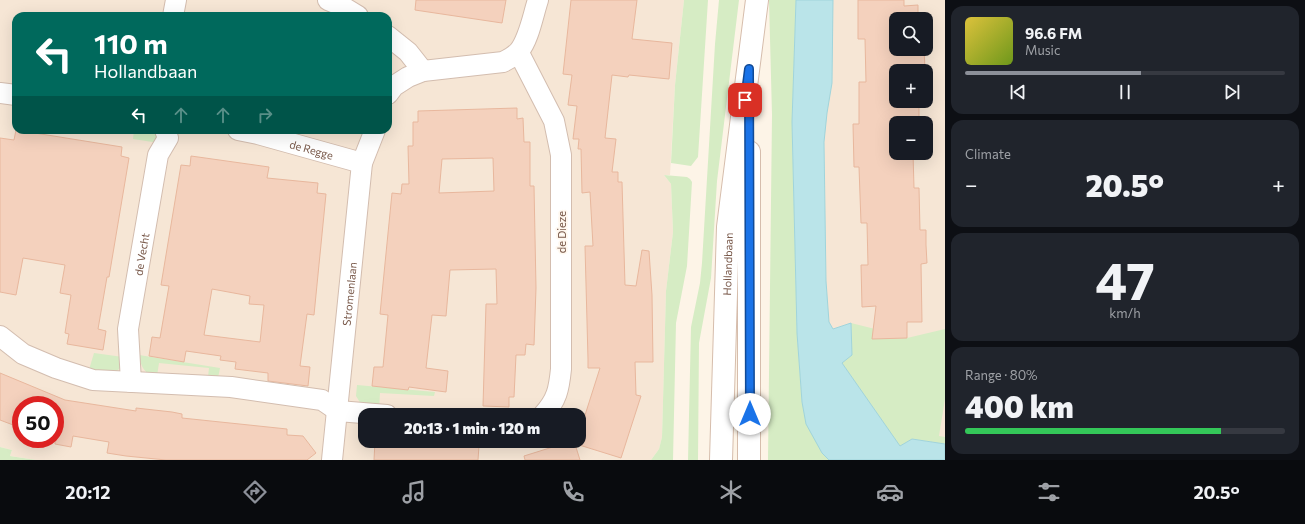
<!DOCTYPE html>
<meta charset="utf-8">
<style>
body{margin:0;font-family:Commissioner,sans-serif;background:#20242c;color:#f1f3f6;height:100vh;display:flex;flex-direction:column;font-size:15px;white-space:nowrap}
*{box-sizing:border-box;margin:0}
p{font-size:13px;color:#9ea1a6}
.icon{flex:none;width:22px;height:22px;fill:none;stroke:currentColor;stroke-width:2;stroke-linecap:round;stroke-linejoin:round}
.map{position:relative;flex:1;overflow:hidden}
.sheet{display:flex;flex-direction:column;gap:6px;padding:6px;background:#0d0f14;width:360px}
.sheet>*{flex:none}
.hud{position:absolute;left:12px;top:12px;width:380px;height:122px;border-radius:12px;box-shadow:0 4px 16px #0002;background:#00695c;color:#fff;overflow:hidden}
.buttons{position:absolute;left:889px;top:12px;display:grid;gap:8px}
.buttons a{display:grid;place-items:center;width:44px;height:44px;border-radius:8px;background:#171b24;box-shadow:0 4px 16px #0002;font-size:20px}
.speed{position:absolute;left:12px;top:396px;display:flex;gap:8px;font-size:20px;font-weight:700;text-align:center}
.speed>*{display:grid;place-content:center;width:52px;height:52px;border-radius:50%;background:#171b24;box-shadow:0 4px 16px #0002;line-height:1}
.speed .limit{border:6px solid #d22;background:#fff;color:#111}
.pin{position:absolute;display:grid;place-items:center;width:34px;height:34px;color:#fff;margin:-17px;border-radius:8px;box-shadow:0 2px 6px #0006}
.me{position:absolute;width:44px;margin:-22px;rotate:0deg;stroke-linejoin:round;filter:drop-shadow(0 0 3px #0008)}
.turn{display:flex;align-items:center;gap:14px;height:84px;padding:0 16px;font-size:18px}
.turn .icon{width:52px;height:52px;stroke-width:2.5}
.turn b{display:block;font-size:28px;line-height:34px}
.lanes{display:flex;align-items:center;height:38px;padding:0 16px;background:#0003;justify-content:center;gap:20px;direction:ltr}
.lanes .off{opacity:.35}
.big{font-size:30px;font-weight:800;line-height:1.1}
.sheet .tile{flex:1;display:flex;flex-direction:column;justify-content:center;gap:6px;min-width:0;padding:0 14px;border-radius:12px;background:#20242c}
.sheet .dial{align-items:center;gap:0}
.dial b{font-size:52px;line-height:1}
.song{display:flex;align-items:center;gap:12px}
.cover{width:48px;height:48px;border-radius:6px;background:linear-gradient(135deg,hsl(50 70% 55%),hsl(80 70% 35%))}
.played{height:4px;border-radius:2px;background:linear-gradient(90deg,#8c9099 55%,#363941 55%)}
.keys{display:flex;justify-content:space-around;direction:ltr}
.heat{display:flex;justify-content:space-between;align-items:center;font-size:22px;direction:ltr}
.charge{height:6px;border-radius:3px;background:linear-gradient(90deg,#34c759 80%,#363941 0)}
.trip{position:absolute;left:358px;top:408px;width:228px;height:40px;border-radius:12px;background:#171b24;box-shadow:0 4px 16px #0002;font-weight:800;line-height:40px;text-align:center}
.tab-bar{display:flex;height:64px;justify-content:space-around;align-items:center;background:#090b0e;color:#9ea1a6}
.tab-bar .icon{width:28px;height:28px}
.tab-bar .on{color:#8c9099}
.tab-bar b{font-size:18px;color:#f1f3f6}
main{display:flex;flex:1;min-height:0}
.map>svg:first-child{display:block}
.residential{fill:#f6e6d5;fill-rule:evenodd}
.green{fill:#d6ecc4}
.water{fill:#bae4e9;stroke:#a0d4db}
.building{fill:#f4d1bd;stroke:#e8b79d;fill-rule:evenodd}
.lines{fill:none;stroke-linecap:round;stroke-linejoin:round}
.street-casing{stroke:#d3bdaf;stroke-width:22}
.secondary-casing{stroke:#d6bdac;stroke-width:24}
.street{stroke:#fff;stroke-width:20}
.secondary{stroke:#fff;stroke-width:22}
.route-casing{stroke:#114b97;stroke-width:10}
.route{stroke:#1a73e8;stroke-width:7}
.labels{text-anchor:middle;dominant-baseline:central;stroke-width:3.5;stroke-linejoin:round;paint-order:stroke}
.street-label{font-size:11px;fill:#79594a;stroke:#fff8ef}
</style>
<main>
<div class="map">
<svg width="945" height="460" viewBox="0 0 945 460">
<rect width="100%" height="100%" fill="#fdf4e7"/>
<!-- residential -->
<path class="residential" d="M0,0H684L675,85L670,175H664L671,184L673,232L666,291L662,437L659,449L651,460H36L10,456L12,450L0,447ZM16,16H388V130H16ZM21,405H55V439H21ZM365,415H579V441H365Z
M833,0H945V444L912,439L900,446L842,363L851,323L833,329L829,322L826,281L824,142ZM896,19H926V49H896ZM896,71H926V101H896ZM896,123H926V153H896Z"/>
<!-- green -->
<path class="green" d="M684,0H708L698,157L691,166L671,163L675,85Z
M719,0H739L717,181L711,278L699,343L698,460H688L691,327L700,283L702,263L715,44Z
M769,0H796L792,122L797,333L802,402L822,453L829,460H768L772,115Z
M134,130H161L159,143L133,139Z
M664,175L687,177L690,179L692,182L687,266L676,323L673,460H651L659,449L662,437L666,291L673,232L671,184Z
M851,323L875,329L872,339L907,338L945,329V399L939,436L945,437V444L912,439L900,446L842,363L852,355Z
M94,353L123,357L121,367L115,373H88Z
M139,355L220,368L218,378L208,377L209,368L159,363L157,376C144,375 141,366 139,355Z
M357,385L435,392L434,396L380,393L379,409L361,404L356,396Z
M0,447L12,450L10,456L36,460H0Z"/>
<!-- water -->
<path class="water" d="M796,0H833L832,83L827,113L824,142L826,281L829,322L833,329L851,323L852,355L842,363L900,446L912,439L945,444V460H829L822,453L806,424L802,402L797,333L792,122Z"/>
<!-- building -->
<path class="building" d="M416,0H506L502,23L415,10Z
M571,0H637L632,39L672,43L669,79L629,75L628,77L612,75L605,138L616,139L612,172H618V182H622L625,285L636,286L642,250L649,251L652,295L653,362H635L636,395L641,396L621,458L576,444L577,441H579V434L600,368H588V359L585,246H593L590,192L582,193L581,149H578L579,139H573L577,106L568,105L572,75L563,74Z
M858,0H904V6L918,5V19H896V49H924L925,69V71H896V101H919V123H896V153H913L914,188H919L920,230H926V245L927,263L921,264L922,322H907V338L872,339L876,306L862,307L861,265H868L867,223H861L859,167H854L853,124H859V82H866L865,39H858Z
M517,108V119L523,118L524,142H530V186H534L536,288L534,345L526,344L525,355H516L514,397H509V407L483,406L486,304H497L496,269L450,270L446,316L432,315L426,368L448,371L446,392L409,387L408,390L372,386L374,367H383L388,315L380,314L392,193L401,194L402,184H409L408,146H413V122H418V111ZM493,158L494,191L439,193L442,159Z
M16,130L122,147L121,156L129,158L109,277H107L98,329L106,331L103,350L67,344L69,334L65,333L71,295L60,293L65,265L23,258L16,295L0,292V138L14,140Z
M191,156L269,167L267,178L318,183L317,193L326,194L314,315L307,314L300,366L310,367L308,386L268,381V373L235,369L236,362L220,360L221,356L186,351L184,362L149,356L152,337L160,338L169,286L161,285L181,165L190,166ZM212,289L250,296L249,304L264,305L260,342L204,335Z
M0,373L65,400L136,411V408L172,412L182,414V418L287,429V435L303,436L316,453L307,460H166L126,456L107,453L109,442L73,436L71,447L55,444V405H21V428L0,420Z
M375,441H414V442L479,446L478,460H374Z
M572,441H574L580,460H525L524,456Z"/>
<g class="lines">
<!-- street casing -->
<g class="street-casing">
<g id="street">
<path d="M328,0L340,5L358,16"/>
<path d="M173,16L176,0"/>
<path d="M388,36L408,52L423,71"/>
<path d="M519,53L554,121L561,155V369C559,389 557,400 543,415"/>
<path d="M0,93L16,95"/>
<path d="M388,94L394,86L408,77L423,71L503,62C509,59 515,56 519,51C529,39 533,15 538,0"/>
<path id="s1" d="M238,130L258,134L362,163"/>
<path d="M0,336L23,354L56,368L93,380L231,387L322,400L338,411L387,415"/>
<path id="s2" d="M131,382L128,329L158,155L168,138L165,130"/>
<path id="s3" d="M332,460L362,163L375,130"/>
</g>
</g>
<!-- secondary casing -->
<g class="secondary-casing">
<g id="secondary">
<path d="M749,152V460"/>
<path id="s4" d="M721,460L728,227L757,0"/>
</g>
</g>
<!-- street -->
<use href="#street" class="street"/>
<!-- secondary -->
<use href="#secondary" class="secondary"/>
</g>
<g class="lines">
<!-- route casing -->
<g class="route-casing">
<path id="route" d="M745,100L749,69L750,414"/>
</g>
<!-- route -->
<use href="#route" class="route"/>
</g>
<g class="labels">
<!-- street labels -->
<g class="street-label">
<text stroke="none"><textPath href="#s1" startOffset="76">de Regge</textPath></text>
<text transform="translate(561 232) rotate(-90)">de Dieze</text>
<text stroke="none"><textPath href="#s2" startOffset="129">de Vecht</textPath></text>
<text stroke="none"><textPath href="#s4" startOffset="196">Hollandbaan</textPath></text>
<text stroke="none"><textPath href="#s3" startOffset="167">Stromenlaan</textPath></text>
</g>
</g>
</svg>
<div class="buttons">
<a><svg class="icon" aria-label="search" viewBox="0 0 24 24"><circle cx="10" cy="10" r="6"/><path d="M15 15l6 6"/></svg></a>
<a>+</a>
<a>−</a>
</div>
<div class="speed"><div class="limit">50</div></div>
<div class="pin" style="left:745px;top:100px;background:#d93025"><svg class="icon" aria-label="arrive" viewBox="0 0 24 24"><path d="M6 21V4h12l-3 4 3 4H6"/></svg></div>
<svg class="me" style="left:750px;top:414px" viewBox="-20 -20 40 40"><circle r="19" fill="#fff"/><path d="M0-13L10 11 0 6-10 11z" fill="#1a73e8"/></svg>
<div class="trip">20:13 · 1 min · 120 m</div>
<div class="hud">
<div class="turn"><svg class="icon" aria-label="left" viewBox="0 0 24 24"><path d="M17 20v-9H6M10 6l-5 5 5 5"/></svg><div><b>110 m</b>Hollandbaan</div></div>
<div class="lanes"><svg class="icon" aria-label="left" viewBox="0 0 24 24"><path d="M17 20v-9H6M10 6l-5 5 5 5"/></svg><svg class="icon off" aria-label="ahead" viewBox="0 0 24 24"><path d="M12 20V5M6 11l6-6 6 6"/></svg><svg class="icon off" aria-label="ahead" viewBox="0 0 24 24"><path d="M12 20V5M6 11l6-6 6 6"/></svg><svg class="icon off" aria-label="right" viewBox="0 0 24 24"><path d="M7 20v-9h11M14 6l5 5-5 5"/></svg></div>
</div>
</div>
<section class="sheet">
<div class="tile">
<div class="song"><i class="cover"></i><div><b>96.6 FM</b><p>Music</p></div></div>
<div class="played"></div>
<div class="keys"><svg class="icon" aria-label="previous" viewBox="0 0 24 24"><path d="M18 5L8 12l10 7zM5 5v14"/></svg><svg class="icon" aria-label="pause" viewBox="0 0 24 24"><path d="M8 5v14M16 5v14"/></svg><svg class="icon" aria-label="next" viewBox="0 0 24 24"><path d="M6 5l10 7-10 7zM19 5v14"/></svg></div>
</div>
<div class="tile"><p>Climate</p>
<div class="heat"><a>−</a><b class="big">20.5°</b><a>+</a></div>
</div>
<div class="tile dial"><b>47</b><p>km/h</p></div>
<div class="tile"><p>Range · 80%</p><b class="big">400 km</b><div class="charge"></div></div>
</section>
</main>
<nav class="tab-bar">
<b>20:12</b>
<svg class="icon on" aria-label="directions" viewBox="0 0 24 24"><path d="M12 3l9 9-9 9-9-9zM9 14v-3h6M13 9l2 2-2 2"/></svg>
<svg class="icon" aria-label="music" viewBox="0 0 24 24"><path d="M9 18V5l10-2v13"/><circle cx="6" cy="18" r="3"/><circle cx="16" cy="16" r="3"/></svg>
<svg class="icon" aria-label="phone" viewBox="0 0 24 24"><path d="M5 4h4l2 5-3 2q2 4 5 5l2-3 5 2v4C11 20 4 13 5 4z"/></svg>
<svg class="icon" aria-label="climate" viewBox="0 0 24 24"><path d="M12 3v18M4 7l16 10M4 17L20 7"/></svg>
<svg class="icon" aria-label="car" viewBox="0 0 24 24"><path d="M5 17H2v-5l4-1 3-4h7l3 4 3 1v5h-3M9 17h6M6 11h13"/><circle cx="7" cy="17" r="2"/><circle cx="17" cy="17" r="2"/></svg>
<svg class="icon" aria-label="filters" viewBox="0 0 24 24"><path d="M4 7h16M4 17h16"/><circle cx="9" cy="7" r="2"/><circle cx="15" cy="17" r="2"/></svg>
<b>20.5°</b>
</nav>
